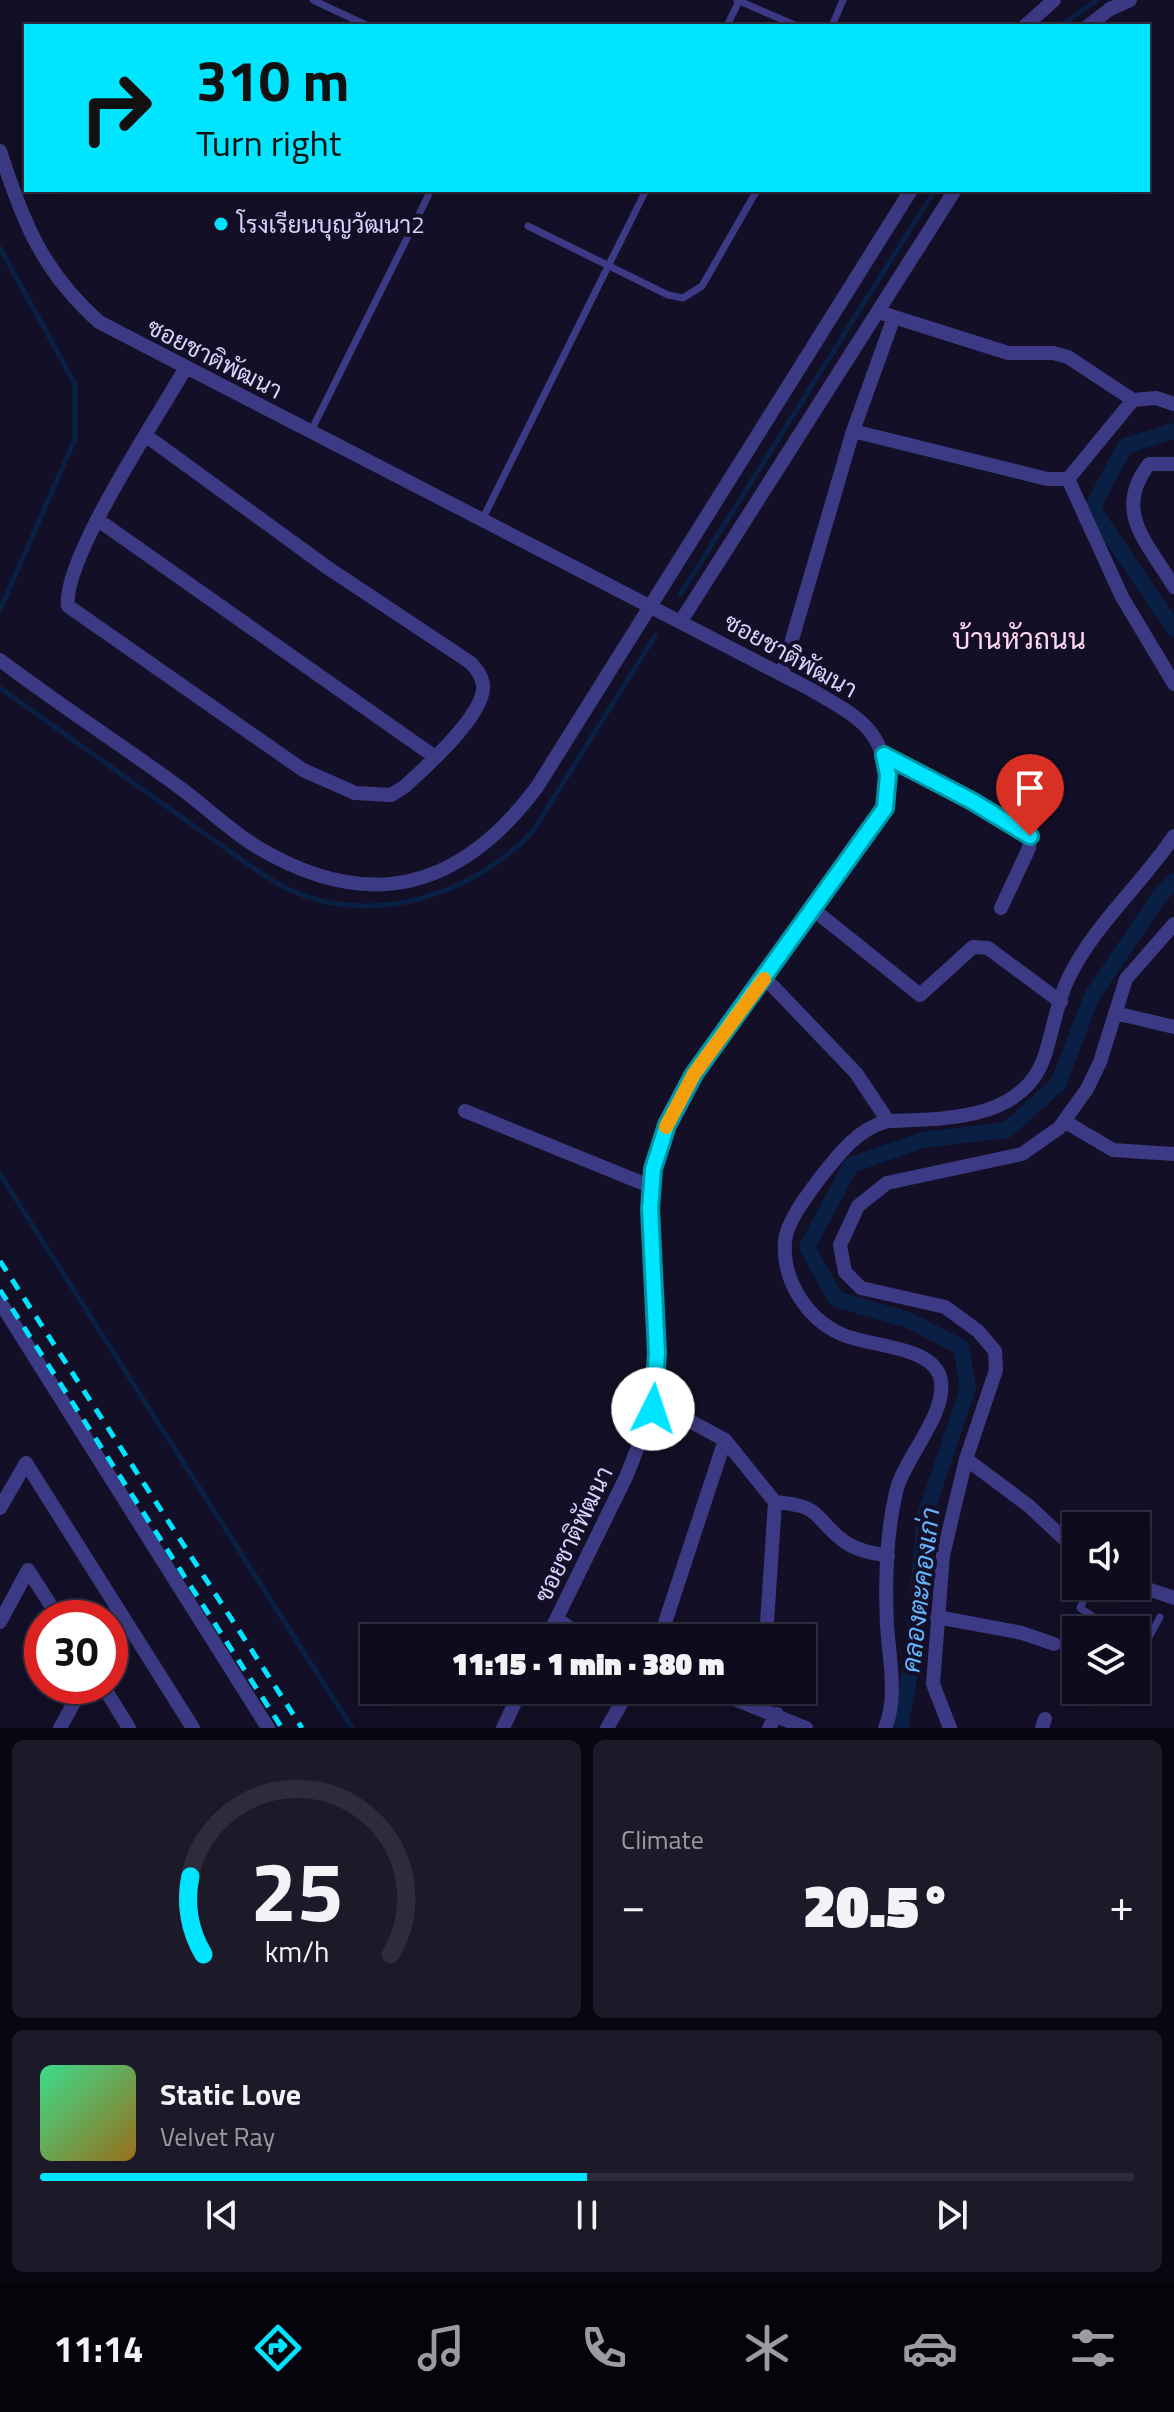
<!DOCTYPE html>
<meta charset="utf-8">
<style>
body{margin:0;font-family:"Titillium Web",Sarabun,sans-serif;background:#1c1929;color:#f1f3f6;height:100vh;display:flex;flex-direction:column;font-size:30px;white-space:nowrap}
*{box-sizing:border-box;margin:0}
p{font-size:26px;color:#9b9ba3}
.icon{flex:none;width:44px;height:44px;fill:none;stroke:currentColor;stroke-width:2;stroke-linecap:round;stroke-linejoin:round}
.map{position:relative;height:1728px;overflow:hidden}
.panel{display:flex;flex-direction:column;gap:12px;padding:12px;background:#08060f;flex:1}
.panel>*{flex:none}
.hud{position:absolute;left:24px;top:24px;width:1126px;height:168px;border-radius:0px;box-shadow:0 8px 32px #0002,0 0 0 2px #2e2b3b;background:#00e5ff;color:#111;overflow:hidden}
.fabs{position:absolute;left:1062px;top:1512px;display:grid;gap:16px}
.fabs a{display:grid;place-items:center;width:88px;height:88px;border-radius:0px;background:#0e0b1c;box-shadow:0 8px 32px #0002,0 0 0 2px #2e2b3b;font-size:40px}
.speed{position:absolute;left:24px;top:1600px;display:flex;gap:16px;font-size:40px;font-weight:700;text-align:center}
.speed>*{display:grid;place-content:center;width:104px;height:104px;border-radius:50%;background:#0e0b1c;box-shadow:0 8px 32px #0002,0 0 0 2px #2e2b3b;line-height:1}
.speed .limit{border:12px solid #d22;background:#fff;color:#111}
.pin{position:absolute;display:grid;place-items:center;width:68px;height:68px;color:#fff;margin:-82px -34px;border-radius:50% 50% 50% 0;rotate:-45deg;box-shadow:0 0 8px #0007}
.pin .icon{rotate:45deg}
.me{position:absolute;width:88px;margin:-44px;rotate:4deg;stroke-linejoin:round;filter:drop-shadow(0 0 6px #0008)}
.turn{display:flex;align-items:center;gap:28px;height:168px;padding:0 40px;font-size:36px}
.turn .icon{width:104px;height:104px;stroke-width:2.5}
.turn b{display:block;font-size:56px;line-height:68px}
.big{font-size:60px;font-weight:800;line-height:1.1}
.panel .card{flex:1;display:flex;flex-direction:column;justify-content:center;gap:12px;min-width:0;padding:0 28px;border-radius:12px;background:#1c1929}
.panel .dial{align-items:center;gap:0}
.dial svg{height:208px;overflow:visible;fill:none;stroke:#2e2b3b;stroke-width:7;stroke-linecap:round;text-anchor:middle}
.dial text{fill:#f1f3f6;stroke:none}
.song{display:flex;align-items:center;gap:24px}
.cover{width:96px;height:96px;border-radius:12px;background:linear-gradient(135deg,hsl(150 70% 55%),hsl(40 70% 35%))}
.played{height:8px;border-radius:4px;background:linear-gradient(90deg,#00e5ff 50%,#2e2b3b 50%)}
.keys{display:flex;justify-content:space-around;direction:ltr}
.heat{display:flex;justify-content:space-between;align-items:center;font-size:44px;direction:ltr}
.panel .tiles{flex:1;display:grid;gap:12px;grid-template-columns:1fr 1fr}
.card:last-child{grid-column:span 2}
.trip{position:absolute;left:360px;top:1624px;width:456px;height:80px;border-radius:0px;background:#0e0b1c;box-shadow:0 8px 32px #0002,0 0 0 2px #2e2b3b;font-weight:800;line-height:80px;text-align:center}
.menu{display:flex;height:128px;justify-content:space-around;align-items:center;background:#06040b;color:#9b9ba3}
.menu .icon{width:56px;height:56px}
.menu .active{color:#00e5ff}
.menu b{font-size:36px;color:#f1f3f6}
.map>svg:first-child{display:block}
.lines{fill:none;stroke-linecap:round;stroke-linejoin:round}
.stream{stroke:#0a1f44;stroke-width:5}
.canal{stroke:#0a1f44;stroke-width:16}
.lane{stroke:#3d3a85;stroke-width:7}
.street{stroke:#3d3a85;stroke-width:14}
.rail{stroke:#00e5ff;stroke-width:5;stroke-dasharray:12 10;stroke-linecap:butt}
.route-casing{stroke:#0095a6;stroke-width:20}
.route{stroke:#00e5ff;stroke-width:14}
.slow{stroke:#f59e0b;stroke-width:14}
.poi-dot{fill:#00e5ff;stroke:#130f26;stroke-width:3}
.labels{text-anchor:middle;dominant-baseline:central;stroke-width:8;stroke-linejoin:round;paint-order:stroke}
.poi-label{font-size:24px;fill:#d9d4ff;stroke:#130f26;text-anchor:start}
.street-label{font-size:24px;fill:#d9d4ff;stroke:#130f26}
.water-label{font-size:26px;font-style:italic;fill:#62b6ff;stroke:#130f26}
.quarter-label{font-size:28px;fill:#ffd6f0;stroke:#130f26}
</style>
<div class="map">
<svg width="1174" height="1728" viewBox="0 0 1174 1728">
<rect width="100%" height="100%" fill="#130f26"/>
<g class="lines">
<!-- stream -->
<path class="stream" d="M1060,26L1097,0
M0,248L75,384V439L0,610
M680,595L935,190
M0,688L246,863C260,872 273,882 288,889C371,928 472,896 533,831L655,636
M0,1174L352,1728"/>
<!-- canal -->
<path class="canal" d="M1174,431L1125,446L1092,508L1174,629
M900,1728L912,1662L925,1515L968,1388L961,1347L908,1320L836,1299L807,1247L851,1165L923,1140L1007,1130L1058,1084L1092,996L1159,897L1174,881"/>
<!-- lane -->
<path class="lane" d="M313,0L368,26
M737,0L797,26
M727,26L739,1
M832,26L843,0
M528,226L668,295L683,298L702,286L757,190
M311,431L431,190
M483,518L646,190
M1091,1586L1080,1608L1114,1630
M1136,1639L1149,1637L1160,1617"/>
<!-- street -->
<path class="street" d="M1025,26L1054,0
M1088,26L1110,9L1130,0
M0,151C23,222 42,271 99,322L808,688C868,722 891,734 885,808C850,864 810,916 771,969C724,1033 656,1104 652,1187L657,1353L653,1409L626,1477L547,1638
M894,317L1008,353H1053L1068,357L1133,400
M853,431L1047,479H1068L1133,400L1156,398L1174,404
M145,435L328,568L471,663C477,670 482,676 483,685C486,714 425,768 404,787L391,795L355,793L303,770L68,606C62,559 160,414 186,367
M1174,464H1149C1112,512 1148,543 1174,587
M1068,479L1122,597L1174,684
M98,520L435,757
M681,621L955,190
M0,660C58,704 120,744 179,787C205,806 229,830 257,847C369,914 460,890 537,787L911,190
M782,674L853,431L894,317L879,312
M884,755L972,801L1030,836L1029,848L1001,908
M814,910L920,995L973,947L988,948L1061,1002
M765,978L856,1073L888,1121C944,1119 1024,1121 1045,1055C1053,1030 1057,1002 1068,979C1093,926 1142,884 1174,836
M1115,1013L1174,1027
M465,1111L652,1187
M1064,1121L1113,1150L1174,1154
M0,1302L268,1728
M653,1409L688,1420L725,1440L660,1638
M725,1440L775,1502L766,1638
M966,1459L1029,1506L1076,1550
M775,1502C825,1506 812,1518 845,1542C858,1551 873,1553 888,1556
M0,1508L26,1463L193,1728
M1136,1585L1174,1598
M937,1617L1022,1633L1054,1644
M557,1619L584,1638
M0,1622L28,1570L59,1618
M103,1686L129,1728
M712,1690L806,1728
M60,1728L83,1686
M503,1728L521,1690
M607,1728L629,1690
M769,1728L777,1714
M885,1728C898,1698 889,1657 887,1625C885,1582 886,1535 896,1492C904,1458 946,1416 941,1381C936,1345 868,1347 841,1334C806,1318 782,1280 785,1241C787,1221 808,1194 820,1178C839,1154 857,1129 888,1121
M950,1728L933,1684L943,1555L966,1459L996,1370L995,1351L978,1331L945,1307L861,1288L845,1272L840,1245L858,1206L887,1183L1022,1154L1059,1128L1087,1089L1100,1062L1126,979L1174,924
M1042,1728L1045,1719"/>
<!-- rail -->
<path class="rail" d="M0,1261L302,1728
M0,1290L282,1728"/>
</g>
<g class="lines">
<!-- route casing -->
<g class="route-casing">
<path id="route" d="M653,1409L657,1353L650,1209L653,1169L667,1125L694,1074L885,808L888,775L884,755L972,801L1030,836"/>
</g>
<!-- route -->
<use href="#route" class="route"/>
<!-- slow -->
<path class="slow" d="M666,1127L694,1074L764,979"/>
</g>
<!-- markers -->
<circle class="poi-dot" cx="221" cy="224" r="8"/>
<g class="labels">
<!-- poi labels -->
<g class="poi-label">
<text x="237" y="224">โรงเรียนบุญวัฒนา2</text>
</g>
<!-- street labels -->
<g class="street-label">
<text transform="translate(215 358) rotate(27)">ซอยชาติพัฒนา</text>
<text transform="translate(791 655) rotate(29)">ซอยชาติพัฒนา</text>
<text transform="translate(573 1534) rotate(-64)">ซอยชาติพัฒนา</text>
</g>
<!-- water labels -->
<g class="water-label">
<text transform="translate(920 1590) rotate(-83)">คลองตะคองเก่า</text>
</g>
<!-- quarter labels -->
<g class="quarter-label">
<text x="1019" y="638">บ้านหัวถนน</text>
</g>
</g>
</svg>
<div class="fabs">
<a><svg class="icon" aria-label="sound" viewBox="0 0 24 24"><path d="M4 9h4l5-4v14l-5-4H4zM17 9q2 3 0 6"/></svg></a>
<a><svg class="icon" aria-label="layers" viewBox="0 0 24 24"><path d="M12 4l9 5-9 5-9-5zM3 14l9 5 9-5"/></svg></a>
</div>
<div class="speed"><div class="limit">30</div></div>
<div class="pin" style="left:1030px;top:836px;background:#d93025"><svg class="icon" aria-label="arrive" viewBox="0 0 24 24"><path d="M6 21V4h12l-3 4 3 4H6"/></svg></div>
<svg class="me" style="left:653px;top:1409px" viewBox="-20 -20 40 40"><circle r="19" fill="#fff"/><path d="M0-13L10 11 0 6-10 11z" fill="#00e5ff"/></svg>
<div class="trip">11:15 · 1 min · 380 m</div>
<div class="hud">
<div class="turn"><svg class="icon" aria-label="right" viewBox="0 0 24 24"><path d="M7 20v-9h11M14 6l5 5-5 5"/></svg><div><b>310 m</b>Turn right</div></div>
</div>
</div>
<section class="panel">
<div class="tiles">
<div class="card dial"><svg viewBox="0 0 100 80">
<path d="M14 69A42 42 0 1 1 86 69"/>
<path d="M14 69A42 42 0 0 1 9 39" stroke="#00e5ff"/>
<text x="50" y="56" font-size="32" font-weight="700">25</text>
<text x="50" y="72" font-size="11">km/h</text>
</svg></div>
<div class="card"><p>Climate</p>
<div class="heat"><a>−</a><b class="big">20.5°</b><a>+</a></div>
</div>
<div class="card">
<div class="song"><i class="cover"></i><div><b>Static Love</b><p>Velvet Ray</p></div></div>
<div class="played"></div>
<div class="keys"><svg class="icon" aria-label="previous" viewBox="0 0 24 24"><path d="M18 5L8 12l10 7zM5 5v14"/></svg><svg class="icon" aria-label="pause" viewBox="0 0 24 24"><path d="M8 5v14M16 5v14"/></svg><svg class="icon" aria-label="next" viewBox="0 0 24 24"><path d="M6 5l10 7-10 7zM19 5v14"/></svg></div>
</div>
</div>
</section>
<nav class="menu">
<b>11:14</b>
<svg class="icon active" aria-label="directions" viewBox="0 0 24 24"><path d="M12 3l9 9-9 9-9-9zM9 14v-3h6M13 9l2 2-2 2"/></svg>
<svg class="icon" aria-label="music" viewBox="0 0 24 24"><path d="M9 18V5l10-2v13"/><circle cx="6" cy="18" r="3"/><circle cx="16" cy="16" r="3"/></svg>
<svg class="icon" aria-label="phone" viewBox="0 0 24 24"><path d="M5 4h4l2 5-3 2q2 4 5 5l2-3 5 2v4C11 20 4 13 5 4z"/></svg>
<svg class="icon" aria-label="climate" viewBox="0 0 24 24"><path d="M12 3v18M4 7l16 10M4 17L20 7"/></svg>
<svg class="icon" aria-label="car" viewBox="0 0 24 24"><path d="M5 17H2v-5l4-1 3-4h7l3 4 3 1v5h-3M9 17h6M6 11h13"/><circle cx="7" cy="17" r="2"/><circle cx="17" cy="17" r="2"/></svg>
<svg class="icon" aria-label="filters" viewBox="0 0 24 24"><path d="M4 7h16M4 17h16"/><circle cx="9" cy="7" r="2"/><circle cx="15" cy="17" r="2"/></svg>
</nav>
